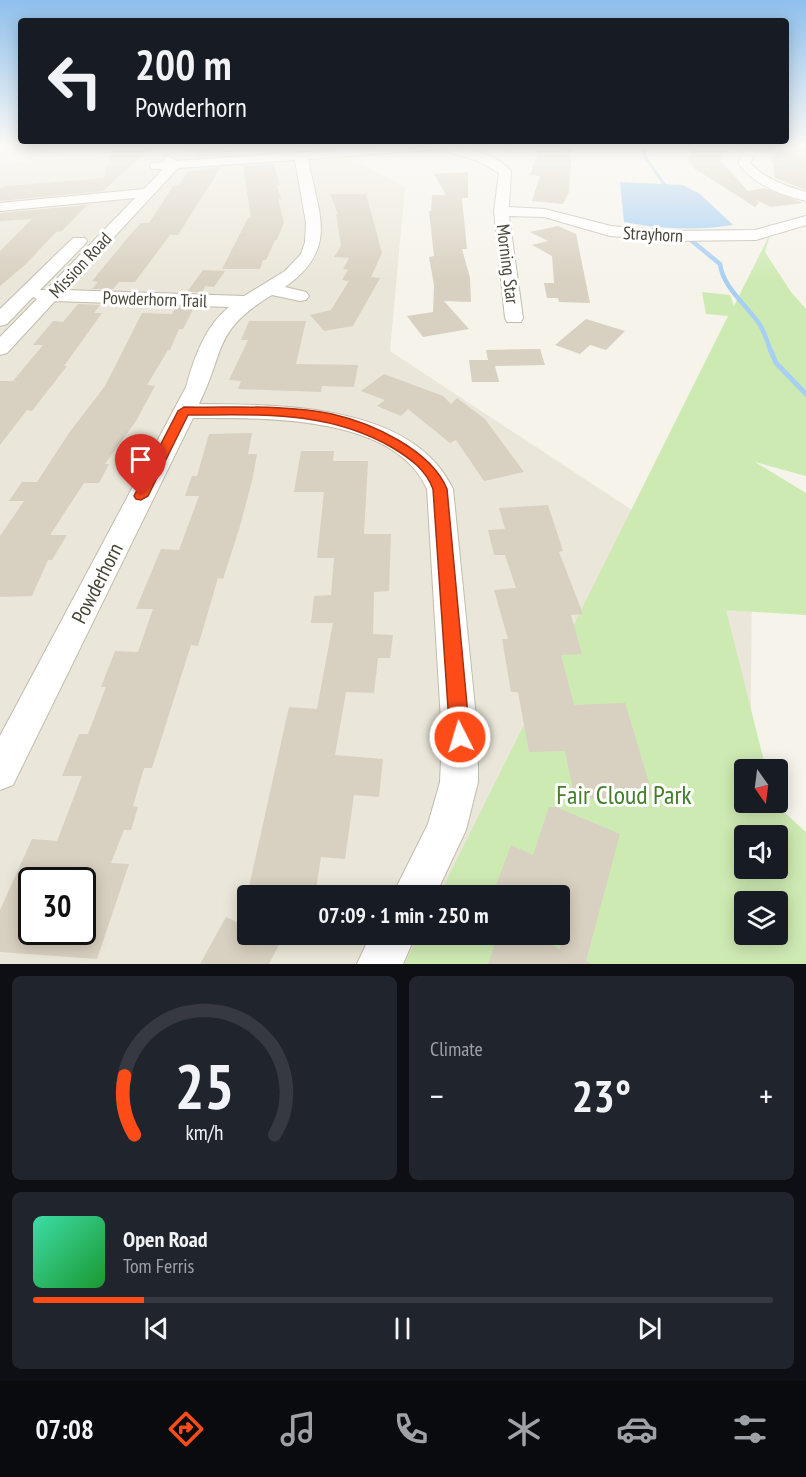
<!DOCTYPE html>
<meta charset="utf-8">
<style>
body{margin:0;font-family:"PT Sans Narrow",sans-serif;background:#20242c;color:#f1f3f6;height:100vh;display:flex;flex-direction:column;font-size:22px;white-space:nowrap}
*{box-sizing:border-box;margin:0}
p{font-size:20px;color:#9ea1a6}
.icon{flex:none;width:33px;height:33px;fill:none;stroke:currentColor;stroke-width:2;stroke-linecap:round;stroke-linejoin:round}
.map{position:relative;height:964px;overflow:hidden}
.details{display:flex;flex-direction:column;gap:12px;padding:12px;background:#0d0f14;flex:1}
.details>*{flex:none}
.banner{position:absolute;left:18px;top:18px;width:771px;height:126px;border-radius:6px;box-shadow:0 3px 15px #0003;background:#171b24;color:#f1f3f6;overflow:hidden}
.needle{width:39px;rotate:166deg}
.buttons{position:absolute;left:734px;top:759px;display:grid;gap:12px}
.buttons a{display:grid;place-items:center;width:54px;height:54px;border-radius:6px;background:#171b24;box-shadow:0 3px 15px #0003;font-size:30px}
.speed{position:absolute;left:18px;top:867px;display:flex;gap:12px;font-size:30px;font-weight:700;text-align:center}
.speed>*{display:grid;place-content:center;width:78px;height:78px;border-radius:50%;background:#171b24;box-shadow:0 3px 15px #0003;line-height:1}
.speed .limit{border:3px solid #111;border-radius:9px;background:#fff;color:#111}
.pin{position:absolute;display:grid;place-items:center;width:51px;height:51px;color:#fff;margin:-62px -26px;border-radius:50% 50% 50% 0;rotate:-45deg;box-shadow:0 0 6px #0007}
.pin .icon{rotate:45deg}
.me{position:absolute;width:66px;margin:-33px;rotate:355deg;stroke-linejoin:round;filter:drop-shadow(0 0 4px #0008)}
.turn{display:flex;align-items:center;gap:21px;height:126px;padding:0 18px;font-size:27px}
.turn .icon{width:78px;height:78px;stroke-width:2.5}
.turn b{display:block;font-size:42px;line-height:51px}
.big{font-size:45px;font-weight:700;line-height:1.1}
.details .widget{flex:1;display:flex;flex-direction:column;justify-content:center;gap:9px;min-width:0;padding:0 21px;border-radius:9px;background:#20242c}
.details .dial{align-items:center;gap:0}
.dial svg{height:156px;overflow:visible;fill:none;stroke:#363941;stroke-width:7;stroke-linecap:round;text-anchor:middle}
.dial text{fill:#f1f3f6;stroke:none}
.song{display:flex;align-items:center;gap:18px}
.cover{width:72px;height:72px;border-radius:9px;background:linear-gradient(135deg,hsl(160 70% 55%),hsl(130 70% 35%))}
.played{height:6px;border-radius:3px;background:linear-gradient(90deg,#fe4c19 15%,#363941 15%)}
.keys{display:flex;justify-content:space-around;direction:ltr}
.heat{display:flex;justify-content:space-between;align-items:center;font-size:33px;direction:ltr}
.details .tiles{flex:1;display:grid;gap:12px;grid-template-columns:1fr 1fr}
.widget:last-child{grid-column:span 2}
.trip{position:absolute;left:237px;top:885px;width:333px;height:60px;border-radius:6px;background:#171b24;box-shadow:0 3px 15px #0003;font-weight:700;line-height:60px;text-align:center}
.dock{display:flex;height:96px;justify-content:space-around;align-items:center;background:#090b0e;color:#9ea1a6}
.dock .icon{width:42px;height:42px}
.dock .active{color:#fe4c19}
.dock b{font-size:27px;color:#f1f3f6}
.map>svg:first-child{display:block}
.residential{fill:#eae6d9;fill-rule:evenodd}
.green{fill:#ceeab3;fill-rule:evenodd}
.water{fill:#a7cff3}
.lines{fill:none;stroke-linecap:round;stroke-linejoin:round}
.stream-far2{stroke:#a7cff3;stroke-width:3}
.stream-far1{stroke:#a7cff3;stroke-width:4.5}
.stream{stroke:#a7cff3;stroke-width:5}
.building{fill:#d8d0c0;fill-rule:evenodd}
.minor-casing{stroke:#c2bcad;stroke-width:2}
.minor{fill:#fff;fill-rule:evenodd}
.route{fill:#fe4c19;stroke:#a53110;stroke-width:1.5}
.labels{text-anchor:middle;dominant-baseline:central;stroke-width:6;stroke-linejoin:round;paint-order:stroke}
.far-street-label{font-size:18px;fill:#4a4538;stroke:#fff}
.street-label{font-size:21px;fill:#4a4538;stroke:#fff}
.near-park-label{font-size:26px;fill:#437f29;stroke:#fff}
</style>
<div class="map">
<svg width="806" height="964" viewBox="0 0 806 964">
<rect width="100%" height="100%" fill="#f6f3eb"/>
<!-- residential -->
<path class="residential" d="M284,146H328L405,187L390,351L752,589L750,769L744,770V934L747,964H0V163ZM32,880H82V932H32ZM248,896H560V934H248Z"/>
<!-- green -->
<path class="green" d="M771,232L765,252L791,292L806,309V476L755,462L806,493V615L726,610L766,769L744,770V802L774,803L806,832V964H404L419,935L560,934V896L439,895L728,316L706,314L702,292L730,295L734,306ZM744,836H777V868H744ZM744,902H777V934H744Z"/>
<!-- water -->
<path class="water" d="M620,182L683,185L700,194L733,225C698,231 659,229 624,222Z"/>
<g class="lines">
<!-- stream-far2 -->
<path class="stream-far2" d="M642,146L646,158L668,190"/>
<!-- stream-far1 -->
<path class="stream-far1" d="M692,241L720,264C723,288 747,305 760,325C765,333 768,344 771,352"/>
<!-- stream -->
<path class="stream" d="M771,351L776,363L806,394"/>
</g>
<!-- building -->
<path class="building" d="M116,146H153L103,191L0,201V188L6,186L104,178L110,156Z
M540,146H562L572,149L569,192L563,204L532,201L540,176L530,175Z
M697,146H727L724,149H727L720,160L748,191L764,188L803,203L771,207L756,200L759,203L755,207L695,169L687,158Z
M795,146H806V190L775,178L772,157L781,150L792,152Z
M215,147L216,149H224L226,155L196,157L195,148Z
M273,164L280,185H277L281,199H278L284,222L277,240H275L266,260H263L260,269H222L248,218H251L243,166Z
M221,167L178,235H170L135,282H119L113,289H92L98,282L92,281L129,236L141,223H149L174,185H179L188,172Z
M468,172V198H462L467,249H462L470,278L471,302L444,301L469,329L423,337L407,316L433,312L434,285L429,257L434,256L429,211H431L432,195H446L434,174Z
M330,194H366L382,253L371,277L380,278L353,326L324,331L310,315L331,310L349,281L342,280L348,270L343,269L349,258L334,257L341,246L336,214H338Z
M87,205L62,231L56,232L26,264L0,286V251L32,219L0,221V213Z
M558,226L576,234L590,303L559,302L558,298H547L544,283H554L552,256L532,245L548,241L530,232Z
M203,270L225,271L214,287L205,286L202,292H187Z
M78,304L100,305L94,313H102L64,366H67L32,411L27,410L0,445V381H13L43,345H33L53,321L63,322Z
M176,307L194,308L183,329H179L170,350H168L147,385L155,386L136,421L105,464H109L99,483H84L50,535H67L52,560H48L32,596L0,597V536L24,501H9L22,482H37L69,433L105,386L142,313L172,314Z
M586,319L625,331L606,350L590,345L580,354L555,345Z
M249,321H306L296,364L358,365L354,387L322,386L321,392L238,389L241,381L229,380L248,340H241Z
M540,349L545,365L495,366L499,382H472L469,360H488L486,350Z
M384,374L443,396L451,404L457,398L485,419L524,472L484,481L456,440L450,443L408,409L401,416L377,406L385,400L361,391Z
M252,433L248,454H257L253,477L240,526L223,579L218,578L198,646L191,645L152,768H144L133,806L138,807L131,830H124L111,863L129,864L97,959L0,952V910L32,839L57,841L82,776H62L79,734H88L106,687H101L115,651L138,652L153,609H136L161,549L179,550L199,496H185L192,476H197L209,434ZM32,880H82V932H32Z
M301,451H334L333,461H368L364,534H391L389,591L374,592L373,634L393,635L390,658H378L374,693L346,692L335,755L383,759L379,797L354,795L345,859L321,857L315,896H247L289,707L317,709L333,623H311L314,596L331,595L334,558H317L324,492H294Z
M548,505L563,551L559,552L583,614L571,615L582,654L561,655L574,705L625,703L653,796L575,799L565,751L529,752L518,692H511L502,639H508L494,590L516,588L505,555H494L488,530L505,529L499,508Z
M549,807H556L620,834L586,961L592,964H488L498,934H530L560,949V896H492L511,845L533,855Z
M226,917L248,927V934H262L280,943L269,964H200Z"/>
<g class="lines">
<!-- minor casing -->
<g class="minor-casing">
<path id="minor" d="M391,146C428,146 484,141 511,171L509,207L545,209L611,226L670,231L755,230L806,216V225L756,240L670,241L610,236L544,217L509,216L523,318L521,322H507L505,318L494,211L499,173L478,161L439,149L308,159C318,214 340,248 285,287L306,292L309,296L306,300L300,301L272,295C212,331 226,350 199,404C280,405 412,403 453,489L478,737V782L466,830L435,896H392L428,824L440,782L442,737L427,489C394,414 260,418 193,418L13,785L0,790V736L186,387C194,358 205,326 229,307L55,301L7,353L0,355V337L37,299L33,297L7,324L0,326V309L73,238H85L87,241L85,244L40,290H46L135,198L0,211V203L144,189L163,169H152L150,166L152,163L164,162L165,157L169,156L177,161ZM295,160L306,223L305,242L301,254L285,271L244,296L65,290L178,168Z
M747,146H759L750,163C765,179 786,186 806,192V201C780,195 754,185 738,163Z
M371,934H416L403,964H357Z"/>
</g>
<!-- minor -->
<use href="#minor" class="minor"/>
</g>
<!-- sky -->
<linearGradient id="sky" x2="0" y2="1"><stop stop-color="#8ebfec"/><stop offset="0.52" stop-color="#fbfaf6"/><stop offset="1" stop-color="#fbfaf6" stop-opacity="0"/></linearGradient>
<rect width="806" height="281" fill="url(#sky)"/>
<!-- route -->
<path class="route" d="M184,407C232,408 284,404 332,414C372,423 431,450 447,489L470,737L467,743L460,745L453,743L450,737L433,489C426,470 411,459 393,448C328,410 261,415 188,415L148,496L141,500L136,499L134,496L178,411Z"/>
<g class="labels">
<!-- far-street labels -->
<g class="far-street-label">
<text transform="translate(653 234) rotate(3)">Strayhorn</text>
<text transform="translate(508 264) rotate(83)">Morning Star</text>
<text transform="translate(80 265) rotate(-47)">Mission Road</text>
<text transform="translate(155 299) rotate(2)">Powderhorn Trail</text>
</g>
<!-- street labels -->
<g class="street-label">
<text transform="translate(97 583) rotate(-63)">Powderhorn</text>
</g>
<!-- near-park labels -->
<g class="near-park-label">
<text x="624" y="794">Fair Cloud Park</text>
</g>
</g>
</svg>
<div class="buttons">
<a><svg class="needle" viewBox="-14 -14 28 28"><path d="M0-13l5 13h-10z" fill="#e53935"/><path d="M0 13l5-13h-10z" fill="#9ea1a6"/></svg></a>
<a><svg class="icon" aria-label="sound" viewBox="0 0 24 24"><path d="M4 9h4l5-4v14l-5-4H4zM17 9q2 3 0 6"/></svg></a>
<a><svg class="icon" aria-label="layers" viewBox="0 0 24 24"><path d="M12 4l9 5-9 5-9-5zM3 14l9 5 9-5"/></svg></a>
</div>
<div class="speed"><div class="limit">30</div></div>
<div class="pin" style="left:141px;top:496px;background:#d93025"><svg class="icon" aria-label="arrive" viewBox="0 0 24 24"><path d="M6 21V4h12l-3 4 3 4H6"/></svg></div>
<svg class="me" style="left:460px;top:737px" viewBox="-20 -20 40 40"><circle r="17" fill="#fe4c19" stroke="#fff" stroke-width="3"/><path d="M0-11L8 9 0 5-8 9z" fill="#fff"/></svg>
<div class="trip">07:09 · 1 min · 250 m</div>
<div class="banner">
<div class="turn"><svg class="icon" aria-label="left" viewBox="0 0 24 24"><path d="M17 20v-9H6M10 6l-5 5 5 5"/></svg><div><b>200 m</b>Powderhorn</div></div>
</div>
</div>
<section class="details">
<div class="tiles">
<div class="widget dial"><svg viewBox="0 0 100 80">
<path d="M14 69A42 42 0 1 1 86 69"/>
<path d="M14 69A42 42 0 0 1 9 39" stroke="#fe4c19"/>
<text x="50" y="56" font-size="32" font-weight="700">25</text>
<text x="50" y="72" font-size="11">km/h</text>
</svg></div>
<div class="widget"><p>Climate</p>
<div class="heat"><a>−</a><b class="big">23°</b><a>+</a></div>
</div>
<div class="widget">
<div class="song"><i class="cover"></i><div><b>Open Road</b><p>Tom Ferris</p></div></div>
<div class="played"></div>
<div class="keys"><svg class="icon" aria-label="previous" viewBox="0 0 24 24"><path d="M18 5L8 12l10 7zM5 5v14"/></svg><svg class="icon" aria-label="pause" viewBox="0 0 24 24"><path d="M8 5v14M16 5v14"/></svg><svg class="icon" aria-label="next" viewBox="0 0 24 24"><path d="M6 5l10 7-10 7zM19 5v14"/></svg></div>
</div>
</div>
</section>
<nav class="dock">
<b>07:08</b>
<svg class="icon active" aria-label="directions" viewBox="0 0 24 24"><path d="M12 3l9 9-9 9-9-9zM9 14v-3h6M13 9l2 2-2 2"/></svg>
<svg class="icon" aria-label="music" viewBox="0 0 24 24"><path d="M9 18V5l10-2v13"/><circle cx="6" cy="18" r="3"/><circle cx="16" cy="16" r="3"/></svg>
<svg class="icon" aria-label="phone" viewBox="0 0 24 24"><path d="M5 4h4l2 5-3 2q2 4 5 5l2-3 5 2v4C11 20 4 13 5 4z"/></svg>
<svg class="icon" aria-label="climate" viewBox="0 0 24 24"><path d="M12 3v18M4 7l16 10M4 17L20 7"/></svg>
<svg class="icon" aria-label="car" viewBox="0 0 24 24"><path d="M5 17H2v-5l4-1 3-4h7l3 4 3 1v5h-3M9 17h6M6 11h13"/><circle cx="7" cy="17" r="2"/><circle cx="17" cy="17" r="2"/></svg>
<svg class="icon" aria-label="filters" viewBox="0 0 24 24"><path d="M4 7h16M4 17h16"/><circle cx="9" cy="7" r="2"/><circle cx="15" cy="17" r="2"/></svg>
</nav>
